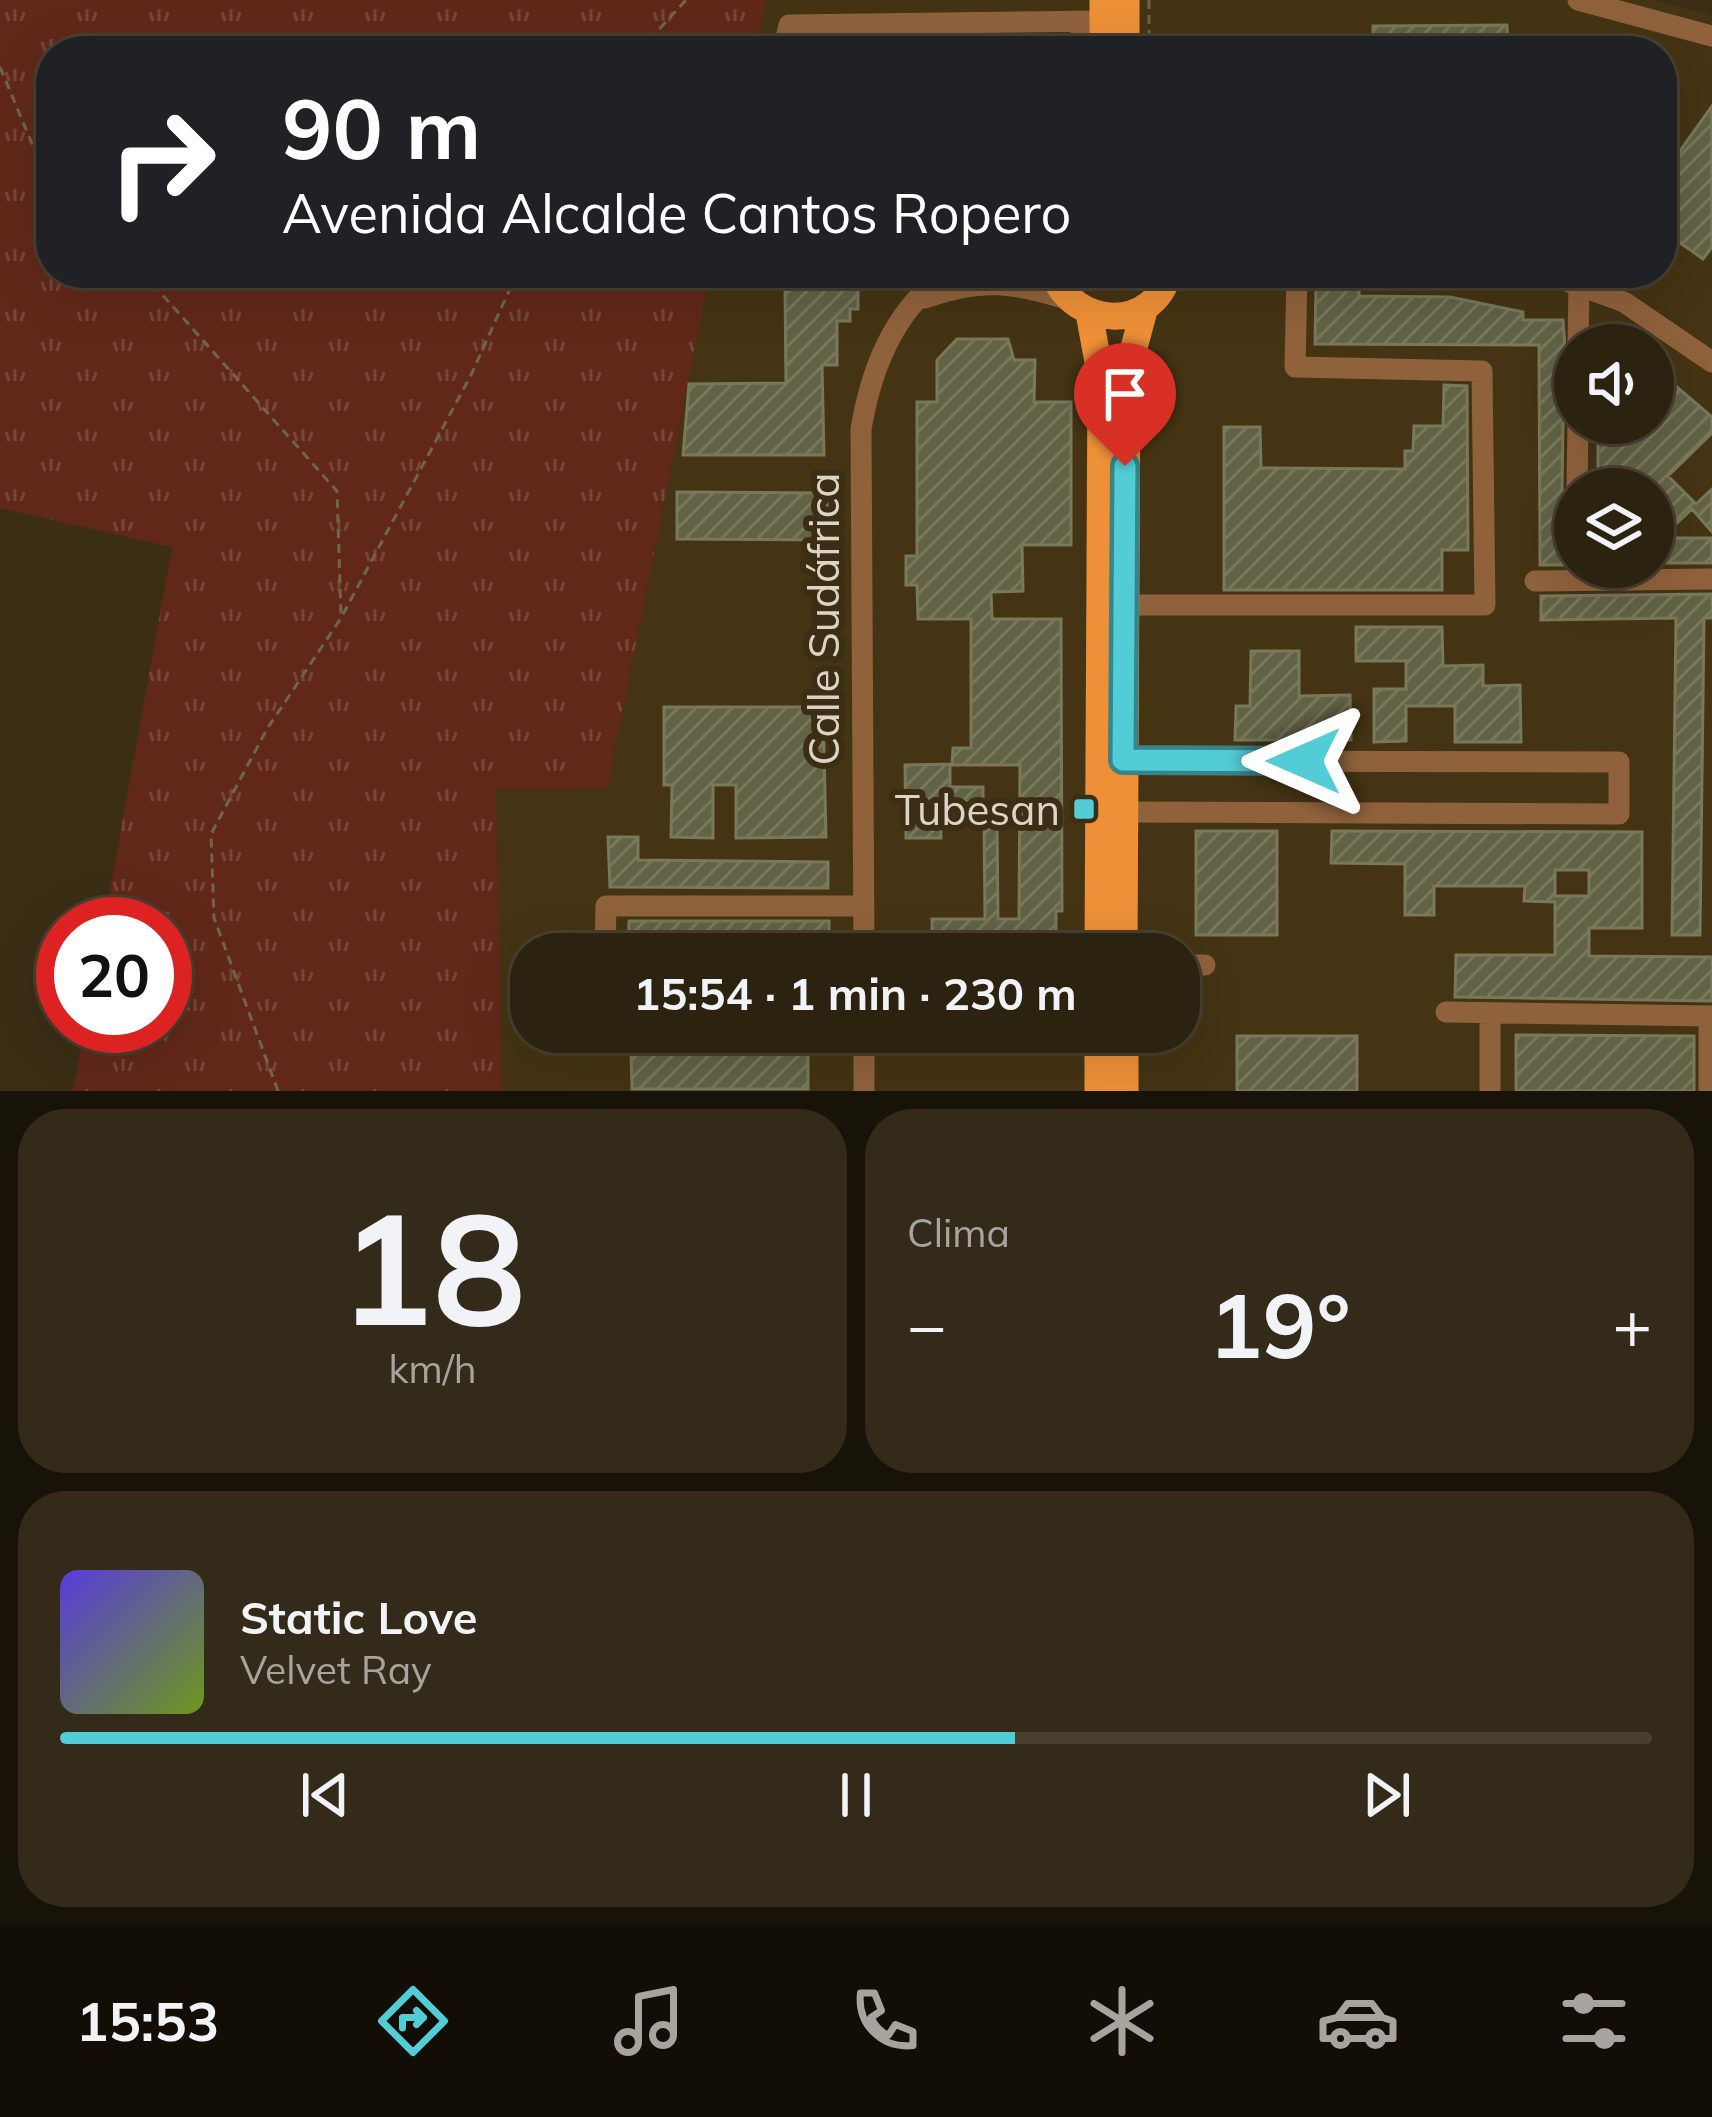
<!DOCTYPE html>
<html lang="es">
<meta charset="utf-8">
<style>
body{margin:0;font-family:Mulish,sans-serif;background:#342a19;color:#f1f3f6;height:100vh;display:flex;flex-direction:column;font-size:45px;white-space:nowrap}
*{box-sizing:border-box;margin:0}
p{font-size:39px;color:#a6a49f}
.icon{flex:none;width:66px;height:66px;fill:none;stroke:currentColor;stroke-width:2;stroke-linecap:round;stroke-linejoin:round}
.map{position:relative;height:1091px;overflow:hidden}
.details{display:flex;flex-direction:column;gap:18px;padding:18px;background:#181309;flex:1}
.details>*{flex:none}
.top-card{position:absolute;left:36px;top:36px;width:1641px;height:252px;border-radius:48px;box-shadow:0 12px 48px #0002,0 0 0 3px #483f30;background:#202124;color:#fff;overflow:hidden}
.tools{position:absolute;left:1554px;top:324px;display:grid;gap:24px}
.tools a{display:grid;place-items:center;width:120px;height:120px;border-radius:50%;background:#2c2210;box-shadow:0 12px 48px #0002,0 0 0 3px #483f30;font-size:60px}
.speed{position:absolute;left:36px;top:897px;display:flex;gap:24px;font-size:60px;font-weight:700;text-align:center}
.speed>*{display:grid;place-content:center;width:156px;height:156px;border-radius:50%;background:#2c2210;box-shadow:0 12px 48px #0002,0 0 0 3px #483f30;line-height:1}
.speed .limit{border:18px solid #d22;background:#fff;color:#111}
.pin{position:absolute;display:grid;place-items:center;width:102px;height:102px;color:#fff;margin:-123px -51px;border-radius:50% 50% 50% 0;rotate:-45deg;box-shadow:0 0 12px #0007}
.pin .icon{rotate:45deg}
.me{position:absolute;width:132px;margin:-66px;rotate:270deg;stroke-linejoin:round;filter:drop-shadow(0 0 9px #0008)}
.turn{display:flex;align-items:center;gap:42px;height:252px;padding:0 48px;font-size:54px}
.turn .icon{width:156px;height:156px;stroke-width:2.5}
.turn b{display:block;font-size:84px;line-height:102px}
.big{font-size:90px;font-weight:700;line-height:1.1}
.details .tile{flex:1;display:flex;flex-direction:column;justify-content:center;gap:18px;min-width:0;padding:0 42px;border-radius:48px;background:#342a19}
.details .dial{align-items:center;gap:0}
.dial b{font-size:156px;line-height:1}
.song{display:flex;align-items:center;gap:36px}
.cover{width:144px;height:144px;border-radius:18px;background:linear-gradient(135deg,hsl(250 70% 55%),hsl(80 70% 35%))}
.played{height:12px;border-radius:6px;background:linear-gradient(90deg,#52ccd5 60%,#483f30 60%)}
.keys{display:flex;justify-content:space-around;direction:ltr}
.heat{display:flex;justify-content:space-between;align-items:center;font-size:66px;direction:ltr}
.details .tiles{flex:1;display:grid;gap:18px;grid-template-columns:1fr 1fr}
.tile:last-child{grid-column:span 2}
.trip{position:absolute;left:510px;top:933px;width:690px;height:120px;border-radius:48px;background:#2c2210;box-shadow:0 12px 48px #0002,0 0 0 3px #483f30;font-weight:700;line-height:120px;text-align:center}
.menu{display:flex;height:192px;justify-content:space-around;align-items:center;background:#120e06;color:#a6a49f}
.menu .icon{width:84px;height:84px}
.menu .selected{color:#52ccd5}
.menu b{font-size:54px;color:#f1f3f6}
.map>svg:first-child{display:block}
.built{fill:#443413;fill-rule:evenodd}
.grass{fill:url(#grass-tufts)}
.building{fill:url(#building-hatch);stroke:#78785a;stroke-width:3;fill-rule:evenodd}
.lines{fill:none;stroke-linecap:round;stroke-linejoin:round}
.path{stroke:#70644e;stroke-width:3;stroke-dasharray:9 6;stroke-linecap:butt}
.minor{stroke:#90623c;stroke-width:21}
.major{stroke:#ee9037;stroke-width:27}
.route-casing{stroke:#35858a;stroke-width:30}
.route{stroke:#52ccd5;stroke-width:21}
.poi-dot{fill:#52ccd5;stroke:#3b2e15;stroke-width:4.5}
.labels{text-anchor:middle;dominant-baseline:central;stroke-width:12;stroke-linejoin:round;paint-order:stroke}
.street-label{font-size:42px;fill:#dcd4c5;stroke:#3b2e15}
.poi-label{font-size:42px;fill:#dcd4c5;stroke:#3b2e15;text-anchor:end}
</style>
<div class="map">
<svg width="1712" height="1091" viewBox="0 0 1712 1091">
<defs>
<pattern id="grass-tufts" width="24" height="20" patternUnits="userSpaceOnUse" patternTransform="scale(3)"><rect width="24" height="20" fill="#612819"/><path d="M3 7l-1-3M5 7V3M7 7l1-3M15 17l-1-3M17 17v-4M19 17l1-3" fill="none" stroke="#774639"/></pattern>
<pattern id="building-hatch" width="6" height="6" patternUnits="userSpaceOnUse" patternTransform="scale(3)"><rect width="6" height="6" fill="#626245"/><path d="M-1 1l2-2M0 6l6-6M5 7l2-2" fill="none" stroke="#78785e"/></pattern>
</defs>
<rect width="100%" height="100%" fill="#3b2e15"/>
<!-- built -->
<path class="built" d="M766,0H1653L1712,16V1091H502L496,788H607L710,273H1662V51H755ZM1575,345H1653V423H1575ZM1575,489H1653V567H1575ZM531,954H1179V1032H531Z"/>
<!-- grass -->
<path class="grass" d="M0,0H766L755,51H51V273H710L607,788L496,789L502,1091H73L85,1026H165V924H104L172,547L0,508Z"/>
<!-- building -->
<path class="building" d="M1507,25L1508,51H1373V26Z
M1057,38V51H803L809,40Z
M1712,106V247L1703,259L1662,230V176Z
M1316,279H1359V296L1450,297L1523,312V320H1563L1570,411L1563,423L1562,489L1570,502V565H1540L1539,345L1315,344Z
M858,285V309H850V321H837V365H822L824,455H683L689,384L786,383L785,286Z
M957,339H1008L1014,360H1035L1034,402H1071V545H1022L1023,591L991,592L992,619H1061L1062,911H1056V954H932V919H985L984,818H997L998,919H1019L1020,765H952L953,748H971V619H918L917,585H906V556H917V402H937V360Z
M1658,371L1712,417V433L1668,476L1696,504L1712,489V532L1692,509L1677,523L1653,500V489H1598V423H1653V375Z
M1444,385L1467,386L1468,550H1442V590H1224V427H1260L1261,468L1405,469V451H1413L1414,426H1443Z
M677,492L827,493V540L677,539Z
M1656,538H1712V563H1656Z
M1712,594V618H1704L1700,935H1672L1676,618L1541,620V596Z
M1356,627H1442L1443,666L1483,665V686L1520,685L1521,742H1455V706H1406V741L1374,742V689H1406V661H1356Z
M1251,651H1299V696L1350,695L1351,740H1235L1236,706H1250Z
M664,707H823L826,837L736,838V785H713V838L671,837L672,785H664Z
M950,764V787H983V801L940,802L941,838H906L905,765Z
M1196,831H1277V935H1196Z
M1332,831L1642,832V928H1589V956L1712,957V1001L1455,997L1456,955H1555V902L1524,901L1525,886H1434V915H1405V864L1331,863ZM1555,870H1589V896H1555Z
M608,837H638V860L828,862V888L610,887Z
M629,921H829V954H628Z
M731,1032H808V1089H632L631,1051H731Z
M1516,1035L1694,1036V1091H1516Z
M1237,1036H1357V1091H1237Z"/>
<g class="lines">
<!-- path -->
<path class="path" d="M1149,0V51
M639,51L686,0
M0,67L33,146L51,166
M143,273L337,491L341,616
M1205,284L1237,273
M278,1091L214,918L211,834L267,729L341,618L471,375L517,273"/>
<!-- minor -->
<path class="minor" d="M1578,0L1712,36
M783,51L789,25L1103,21
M1081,51V22
M1544,273L1624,302L1712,362
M1166,283L1191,273
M925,298C979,278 1015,282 1069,300
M1578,345L1579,283
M1577,489L1578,423
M1535,581L1712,579
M1122,605H1485L1482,371L1295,367L1297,273
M1123,761L1619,762V814L1123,812
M605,954L606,906H863
M864,954L861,429C871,369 894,309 947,273
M1179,965H1205
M519,1004L531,1005
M1446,1012L1712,1016
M864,1032V1091
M1490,1091V1014
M1709,1091V1016"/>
<!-- major -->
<path class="major" d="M1103,51V0
M1126,51V0
M1053,273C1073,327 1152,334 1169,273
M1089,313L1101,378L1098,954
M1124,954L1127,373L1145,307
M1125,1032V1091
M1098,1091V1032"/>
</g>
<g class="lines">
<!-- route casing -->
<g class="route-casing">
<path id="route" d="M1125,466L1123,760L1304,761"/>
</g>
<!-- route -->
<use href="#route" class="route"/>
</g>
<!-- markers -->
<rect class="poi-dot" x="1072" y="797" width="24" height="24" rx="6"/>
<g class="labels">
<!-- street labels -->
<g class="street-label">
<text transform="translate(823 619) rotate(-90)">Calle Sudáfrica</text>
</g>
<!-- poi labels -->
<g class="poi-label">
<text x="1060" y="809">Tubesan</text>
</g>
</g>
</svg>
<div class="tools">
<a><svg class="icon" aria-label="sound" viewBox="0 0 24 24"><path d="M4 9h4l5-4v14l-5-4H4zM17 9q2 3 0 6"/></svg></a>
<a><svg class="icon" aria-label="layers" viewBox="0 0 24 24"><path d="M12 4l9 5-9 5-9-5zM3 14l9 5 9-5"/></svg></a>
</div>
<div class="speed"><div class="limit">20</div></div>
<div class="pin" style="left:1125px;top:466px;background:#d93025"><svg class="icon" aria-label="arrive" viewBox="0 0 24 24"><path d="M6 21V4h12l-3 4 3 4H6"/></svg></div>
<svg class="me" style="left:1304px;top:761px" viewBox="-20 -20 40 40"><path d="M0-17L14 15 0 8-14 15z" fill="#52ccd5" stroke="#fff" stroke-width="4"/></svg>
<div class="trip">15:54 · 1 min · 230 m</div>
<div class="top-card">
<div class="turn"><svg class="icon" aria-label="right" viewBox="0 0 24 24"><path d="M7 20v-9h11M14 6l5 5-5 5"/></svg><div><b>90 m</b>Avenida Alcalde Cantos Ropero</div></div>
</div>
</div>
<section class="details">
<div class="tiles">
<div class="tile dial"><b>18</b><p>km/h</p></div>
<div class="tile"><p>Clima</p>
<div class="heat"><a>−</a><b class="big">19°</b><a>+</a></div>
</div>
<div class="tile">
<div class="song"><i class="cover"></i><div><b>Static Love</b><p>Velvet Ray</p></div></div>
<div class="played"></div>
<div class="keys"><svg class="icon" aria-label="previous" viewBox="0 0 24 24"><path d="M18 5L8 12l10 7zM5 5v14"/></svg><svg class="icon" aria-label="pause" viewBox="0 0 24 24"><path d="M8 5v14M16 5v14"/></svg><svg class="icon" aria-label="next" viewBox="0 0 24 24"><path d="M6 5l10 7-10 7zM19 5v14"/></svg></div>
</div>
</div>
</section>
<nav class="menu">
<b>15:53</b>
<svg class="icon selected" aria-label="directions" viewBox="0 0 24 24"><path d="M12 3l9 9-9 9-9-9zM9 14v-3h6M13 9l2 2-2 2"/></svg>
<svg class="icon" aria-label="music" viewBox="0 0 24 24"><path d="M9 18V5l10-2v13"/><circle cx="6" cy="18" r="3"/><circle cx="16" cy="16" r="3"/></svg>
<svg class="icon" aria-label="phone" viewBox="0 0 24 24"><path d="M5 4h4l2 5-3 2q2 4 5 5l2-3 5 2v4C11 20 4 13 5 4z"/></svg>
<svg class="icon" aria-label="climate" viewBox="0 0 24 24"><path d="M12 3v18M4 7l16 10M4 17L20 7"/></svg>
<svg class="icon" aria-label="car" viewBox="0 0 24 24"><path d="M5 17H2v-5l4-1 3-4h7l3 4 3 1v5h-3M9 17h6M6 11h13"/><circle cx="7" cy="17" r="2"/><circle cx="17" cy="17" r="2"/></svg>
<svg class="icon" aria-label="filters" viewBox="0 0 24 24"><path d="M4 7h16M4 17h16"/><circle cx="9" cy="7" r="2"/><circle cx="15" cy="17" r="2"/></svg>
</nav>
